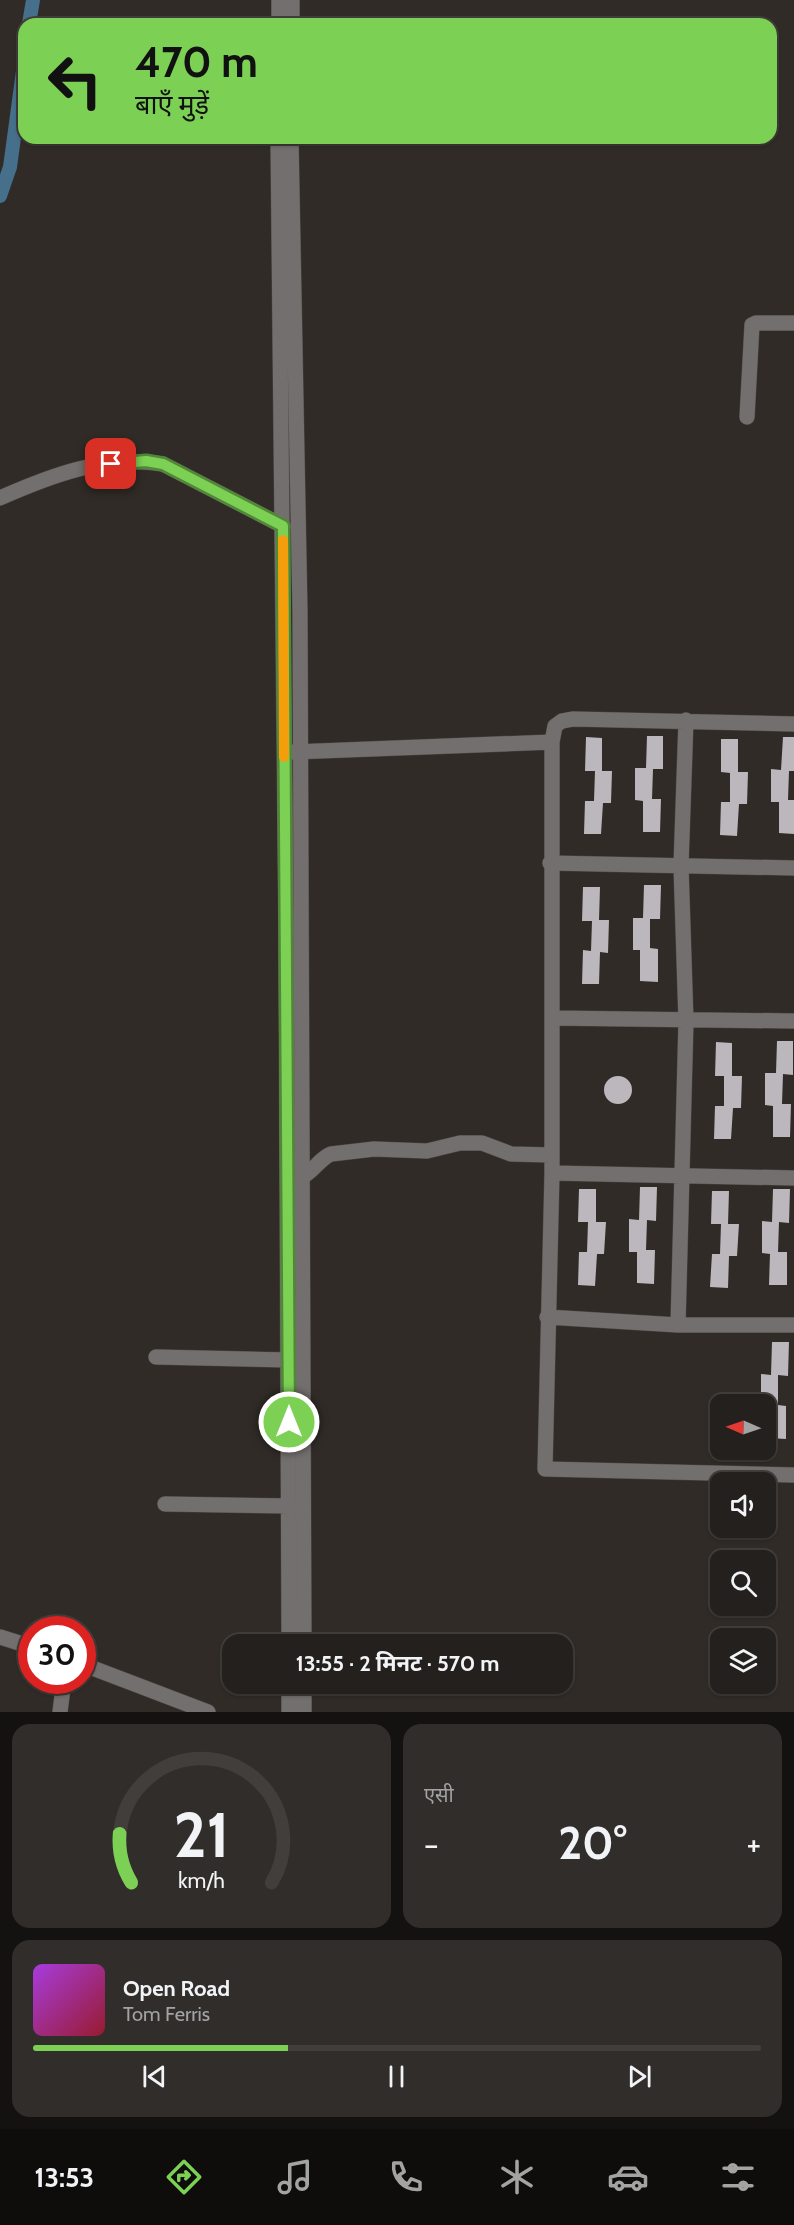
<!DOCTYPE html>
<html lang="hi">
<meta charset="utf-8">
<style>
body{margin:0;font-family:Cabin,"Noto Sans Devanagari",sans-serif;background:#302d2a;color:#f1f3f6;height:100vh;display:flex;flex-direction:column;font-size:22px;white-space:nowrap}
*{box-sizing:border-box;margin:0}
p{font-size:20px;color:#a3a3a4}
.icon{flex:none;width:33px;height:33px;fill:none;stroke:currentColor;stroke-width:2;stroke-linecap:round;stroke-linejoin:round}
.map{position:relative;height:1712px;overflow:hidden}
.panel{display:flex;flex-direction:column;gap:12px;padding:12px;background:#141210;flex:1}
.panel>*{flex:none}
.guide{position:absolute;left:18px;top:18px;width:759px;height:126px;border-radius:18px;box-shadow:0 2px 4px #0004,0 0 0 2px #413e3b;background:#7cd155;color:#111;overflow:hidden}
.needle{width:39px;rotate:272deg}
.buttons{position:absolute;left:710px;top:1394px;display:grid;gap:12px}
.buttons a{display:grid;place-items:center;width:66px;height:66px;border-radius:12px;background:#24201d;box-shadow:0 2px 4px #0004,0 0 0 2px #413e3b;font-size:30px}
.speed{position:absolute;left:18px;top:1616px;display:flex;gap:12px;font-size:30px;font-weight:700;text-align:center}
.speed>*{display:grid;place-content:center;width:78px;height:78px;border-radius:50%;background:#24201d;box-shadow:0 2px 4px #0004,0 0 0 2px #413e3b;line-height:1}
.speed .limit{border:9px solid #d22;background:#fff;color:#111}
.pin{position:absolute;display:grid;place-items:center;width:51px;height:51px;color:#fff;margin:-26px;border-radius:12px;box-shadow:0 3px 9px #0006}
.me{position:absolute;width:66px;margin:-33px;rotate:0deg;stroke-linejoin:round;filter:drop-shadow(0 0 4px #0008)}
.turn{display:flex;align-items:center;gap:21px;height:126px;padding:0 18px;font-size:27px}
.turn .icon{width:78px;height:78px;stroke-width:2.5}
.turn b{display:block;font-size:42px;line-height:51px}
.big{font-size:45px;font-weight:700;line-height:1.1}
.panel .widget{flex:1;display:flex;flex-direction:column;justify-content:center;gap:9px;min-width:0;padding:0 21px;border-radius:18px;background:#302d2a}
.panel .dial{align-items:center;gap:0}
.dial svg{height:156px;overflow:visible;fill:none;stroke:#413e3b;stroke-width:7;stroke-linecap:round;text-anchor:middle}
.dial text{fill:#f1f3f6;stroke:none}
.song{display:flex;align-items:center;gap:18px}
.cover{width:72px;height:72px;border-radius:9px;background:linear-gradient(135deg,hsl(280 70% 55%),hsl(350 70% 35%))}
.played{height:6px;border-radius:3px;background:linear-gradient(90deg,#7cd155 35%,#413e3b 35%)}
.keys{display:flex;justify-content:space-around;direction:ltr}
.heat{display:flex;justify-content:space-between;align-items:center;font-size:33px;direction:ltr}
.panel .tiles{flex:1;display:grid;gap:12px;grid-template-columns:1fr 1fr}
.widget:last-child{grid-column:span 2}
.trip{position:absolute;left:222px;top:1634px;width:351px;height:60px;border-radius:18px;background:#24201d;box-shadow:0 2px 4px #0004,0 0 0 2px #413e3b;font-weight:700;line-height:60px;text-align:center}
.dock{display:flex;height:96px;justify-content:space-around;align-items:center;background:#0e0d0c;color:#a3a3a4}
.dock .icon{width:42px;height:42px}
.dock .current{color:#7cd155}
.dock b{font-size:27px;color:#f1f3f6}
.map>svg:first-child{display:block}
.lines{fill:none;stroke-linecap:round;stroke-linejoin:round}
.canal{stroke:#456f8b;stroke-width:14}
.building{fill:#bcb7bc}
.minor-casing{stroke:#4b4743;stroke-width:16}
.minor{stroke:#736f6e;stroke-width:15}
.route-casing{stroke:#518837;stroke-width:15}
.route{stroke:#7cd155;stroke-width:10}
.slow{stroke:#f59e0b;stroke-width:10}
</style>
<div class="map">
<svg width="794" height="1712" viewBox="0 0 794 1712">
<rect width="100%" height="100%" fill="#302b27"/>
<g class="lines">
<!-- canal -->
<path class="canal" d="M29,24L33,0
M0,196L10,167L24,64"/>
</g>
<!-- building -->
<path class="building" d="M647,736H663V769H653L652,799H661L660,832H643V801L635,800V768H646Z
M586,737L602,738V771H612L611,803H603L601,834H584L585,801H594L595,771H585Z
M783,737H794V771H789L788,800H794V834L779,833V802H771V769L781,770Z
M721,739H738V772H748L747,804H739L737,836L720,835L721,802H730V773L721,772Z
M644,885H661L660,919H650V948L658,949V982L640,981V950H633V918H643Z
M583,887H600L599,920H609L608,953L600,952L599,984H582L583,950L591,951L592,921H582Z
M777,1041H793V1075L783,1074L782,1104H791L790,1137H773V1106L765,1105V1073H776Z
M716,1042L732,1043V1076H742L741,1108H733L731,1139H714L715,1106H724V1076H715Z
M604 1090a14 14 0 1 1 28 0a14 14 0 1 1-28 0Z
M640,1187H657L656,1221L647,1220L646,1250H655L654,1284L637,1283V1252H629V1219L639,1220Z
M579,1189H596V1222H606L604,1254H597L595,1286L578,1285L579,1252H587L588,1222H578Z
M773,1189H790L789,1223L779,1222L778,1252H787V1285H769L770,1254L762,1253V1221L772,1222Z
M712,1191H729L728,1224H739L737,1256H729L728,1288L710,1287L712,1254H720L721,1224H711Z
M772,1342H789L788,1376L778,1375V1405L786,1406V1439L768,1438V1407L761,1404V1374L771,1375Z"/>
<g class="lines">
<!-- minor casing -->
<g class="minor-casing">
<path id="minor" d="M279,24V0
M292,24V0
M278,138L286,923L289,1644
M291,138L300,613L304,1644
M747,417L752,325L756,323H794
M0,498C52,475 104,455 163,464L283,526
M794,724L573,719L562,721L555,726L552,742V1173L545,1469L794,1475
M293,752L552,742
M550,863L794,868
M552,1018L794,1021
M552,1173L794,1178
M302,1177C314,1171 319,1159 331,1154L374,1149L427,1151L460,1143H482L511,1154L551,1155
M547,1317L678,1325H794
M678,1325L686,1021L681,866L686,720
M156,1357L289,1360
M165,1504L290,1506
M0,1637L32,1647
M82,1664L208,1712
M304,1683V1712
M60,1712L64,1680
M289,1712V1683"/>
</g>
<!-- minor -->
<use href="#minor" class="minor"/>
</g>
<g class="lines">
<!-- route casing -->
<g class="route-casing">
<path id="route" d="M111,464L146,461L163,464L283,526L289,1422"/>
</g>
<!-- route -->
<use href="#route" class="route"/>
<!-- slow -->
<path class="slow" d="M283,540L284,757"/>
</g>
</svg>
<div class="buttons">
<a><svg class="needle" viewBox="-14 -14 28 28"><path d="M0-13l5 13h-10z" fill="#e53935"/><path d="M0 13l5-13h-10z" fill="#a3a3a4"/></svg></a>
<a><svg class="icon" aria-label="sound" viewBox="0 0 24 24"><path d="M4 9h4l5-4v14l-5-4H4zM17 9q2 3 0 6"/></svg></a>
<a><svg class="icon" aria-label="search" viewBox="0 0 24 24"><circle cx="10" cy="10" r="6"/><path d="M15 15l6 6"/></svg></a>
<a><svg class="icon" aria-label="layers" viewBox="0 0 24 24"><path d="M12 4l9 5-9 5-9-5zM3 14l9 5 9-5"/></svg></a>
</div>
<div class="speed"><div class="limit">30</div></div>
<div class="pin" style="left:111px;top:464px;background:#d93025"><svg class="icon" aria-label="arrive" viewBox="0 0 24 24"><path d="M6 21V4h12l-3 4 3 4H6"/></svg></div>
<svg class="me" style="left:289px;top:1422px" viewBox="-20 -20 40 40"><circle r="17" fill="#7cd155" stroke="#fff" stroke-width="3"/><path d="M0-11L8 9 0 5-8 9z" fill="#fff"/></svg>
<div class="trip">13:55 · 2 मिनट · 570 m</div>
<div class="guide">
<div class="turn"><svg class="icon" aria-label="left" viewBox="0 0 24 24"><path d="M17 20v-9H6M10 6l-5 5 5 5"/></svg><div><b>470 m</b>बाएँ मुड़ें</div></div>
</div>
</div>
<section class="panel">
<div class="tiles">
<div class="widget dial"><svg viewBox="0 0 100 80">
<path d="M14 69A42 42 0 1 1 86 69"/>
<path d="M14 69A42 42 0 0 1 8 44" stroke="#7cd155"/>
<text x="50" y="56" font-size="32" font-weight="700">21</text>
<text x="50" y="72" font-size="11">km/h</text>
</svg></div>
<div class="widget"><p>एसी</p>
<div class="heat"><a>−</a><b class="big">20°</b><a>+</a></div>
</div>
<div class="widget">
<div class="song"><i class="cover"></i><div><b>Open Road</b><p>Tom Ferris</p></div></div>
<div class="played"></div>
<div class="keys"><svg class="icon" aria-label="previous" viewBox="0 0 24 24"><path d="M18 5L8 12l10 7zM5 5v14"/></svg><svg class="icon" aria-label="pause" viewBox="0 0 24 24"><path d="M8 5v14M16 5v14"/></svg><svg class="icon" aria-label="next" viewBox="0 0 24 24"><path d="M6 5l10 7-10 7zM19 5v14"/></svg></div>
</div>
</div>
</section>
<nav class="dock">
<b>13:53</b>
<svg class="icon current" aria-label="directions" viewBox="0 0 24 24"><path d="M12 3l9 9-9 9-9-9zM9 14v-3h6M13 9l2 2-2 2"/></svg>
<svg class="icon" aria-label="music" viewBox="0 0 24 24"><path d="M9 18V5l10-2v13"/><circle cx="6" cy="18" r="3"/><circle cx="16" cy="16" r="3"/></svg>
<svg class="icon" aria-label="phone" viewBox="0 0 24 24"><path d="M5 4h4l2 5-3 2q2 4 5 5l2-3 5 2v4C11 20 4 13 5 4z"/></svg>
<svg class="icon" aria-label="climate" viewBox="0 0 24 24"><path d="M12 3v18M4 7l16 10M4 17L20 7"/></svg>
<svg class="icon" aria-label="car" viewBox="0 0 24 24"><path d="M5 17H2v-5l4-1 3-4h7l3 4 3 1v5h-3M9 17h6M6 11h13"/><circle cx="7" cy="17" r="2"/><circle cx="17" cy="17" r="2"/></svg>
<svg class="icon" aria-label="filters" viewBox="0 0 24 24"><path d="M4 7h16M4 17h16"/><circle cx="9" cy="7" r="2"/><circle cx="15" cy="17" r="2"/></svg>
</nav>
